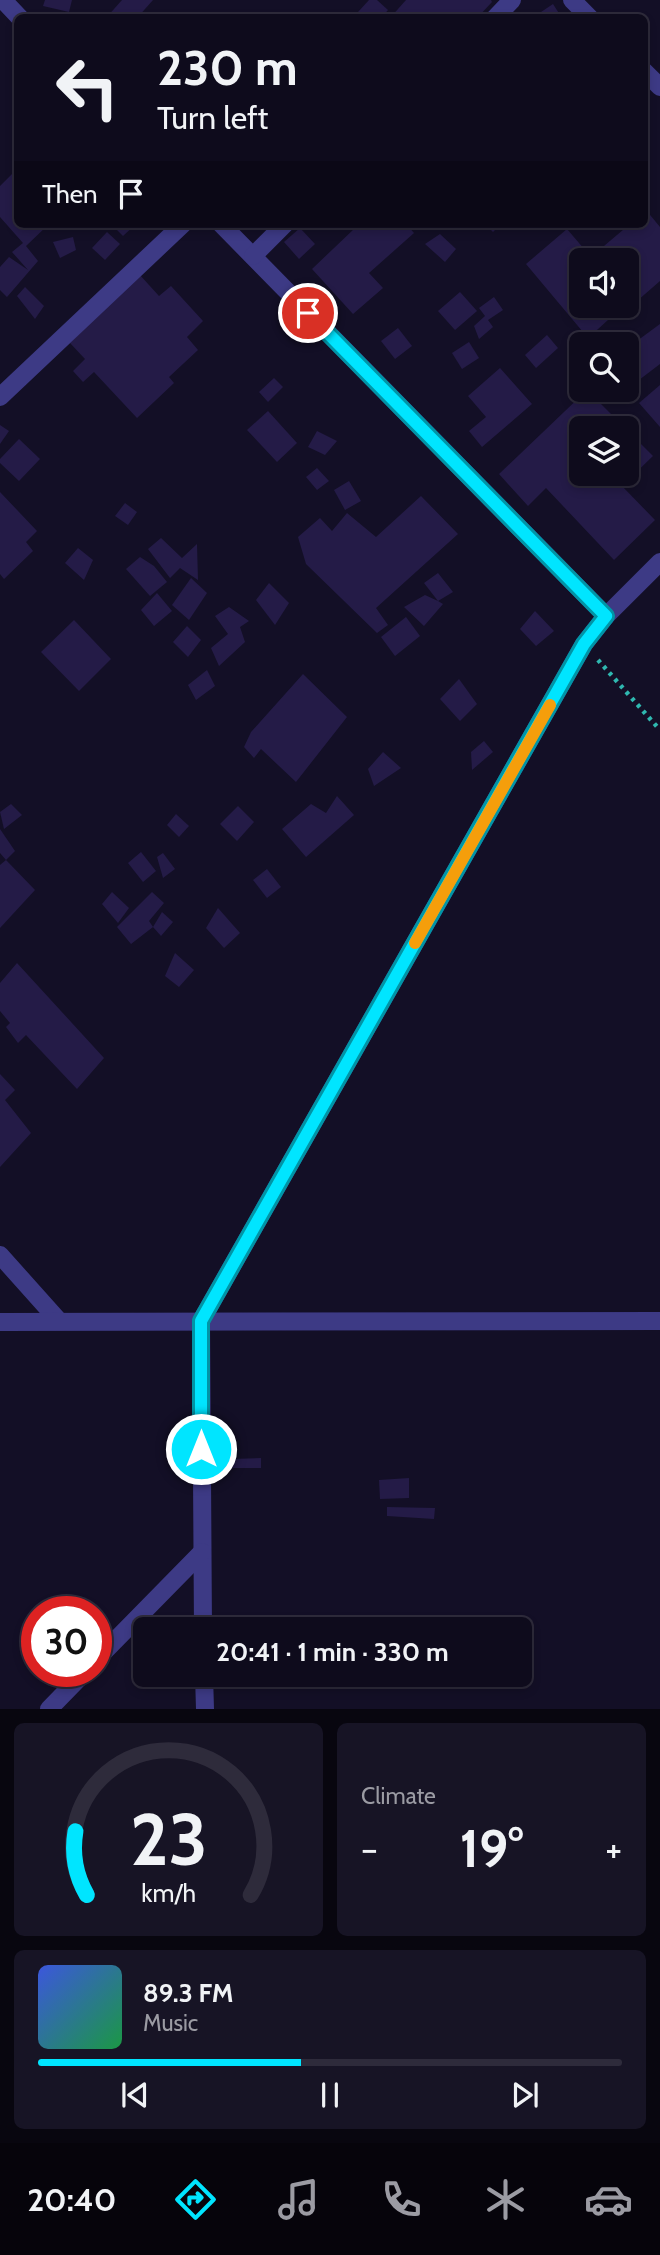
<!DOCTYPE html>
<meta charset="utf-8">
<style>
:root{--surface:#0e0b1c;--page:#171425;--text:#f1f3f6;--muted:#9b9ba3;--line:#2e2b3b;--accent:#00e5ff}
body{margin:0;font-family:Cabin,sans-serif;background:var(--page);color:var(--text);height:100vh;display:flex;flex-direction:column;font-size:26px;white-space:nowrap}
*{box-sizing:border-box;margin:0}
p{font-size:23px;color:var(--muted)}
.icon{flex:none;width:38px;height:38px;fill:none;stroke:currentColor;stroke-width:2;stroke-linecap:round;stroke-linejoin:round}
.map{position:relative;height:1709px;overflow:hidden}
.details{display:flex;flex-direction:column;gap:14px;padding:14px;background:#08060f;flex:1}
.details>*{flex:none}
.hud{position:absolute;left:14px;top:14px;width:634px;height:214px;border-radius:10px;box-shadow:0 4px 10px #0003,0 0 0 2px var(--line);background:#0e0b1c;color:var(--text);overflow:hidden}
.controls{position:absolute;left:569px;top:248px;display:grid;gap:14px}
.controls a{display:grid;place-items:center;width:70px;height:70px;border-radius:10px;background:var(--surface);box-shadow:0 4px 10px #0003,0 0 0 2px var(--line);font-size:35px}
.speed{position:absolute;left:21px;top:1596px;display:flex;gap:14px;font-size:35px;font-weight:700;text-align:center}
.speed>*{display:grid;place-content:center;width:91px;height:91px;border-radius:50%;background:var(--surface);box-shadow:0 4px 10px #0003,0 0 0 2px var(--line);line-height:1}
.speed .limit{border:10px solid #d22;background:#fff;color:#111}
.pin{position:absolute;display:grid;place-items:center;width:60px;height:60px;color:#fff;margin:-30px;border:4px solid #fff;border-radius:50%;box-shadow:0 2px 7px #0007}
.me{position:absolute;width:77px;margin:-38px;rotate:0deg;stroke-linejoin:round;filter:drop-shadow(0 0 5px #0008)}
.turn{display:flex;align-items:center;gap:24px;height:147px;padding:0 28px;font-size:32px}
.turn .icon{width:91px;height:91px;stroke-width:2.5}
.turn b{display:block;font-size:49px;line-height:60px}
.then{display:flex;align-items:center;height:66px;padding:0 28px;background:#0003;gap:14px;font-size:26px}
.big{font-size:52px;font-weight:700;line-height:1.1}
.details .widget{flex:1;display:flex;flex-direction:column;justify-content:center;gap:10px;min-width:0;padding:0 24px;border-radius:10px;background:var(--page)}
.details .dial{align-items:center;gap:0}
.dial svg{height:182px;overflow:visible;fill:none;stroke:var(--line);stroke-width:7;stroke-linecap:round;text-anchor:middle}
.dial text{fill:var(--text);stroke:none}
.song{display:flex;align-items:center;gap:21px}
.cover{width:84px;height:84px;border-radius:10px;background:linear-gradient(135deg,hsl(230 70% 55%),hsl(140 70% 35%))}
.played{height:7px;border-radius:4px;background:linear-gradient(90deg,var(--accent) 45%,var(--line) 45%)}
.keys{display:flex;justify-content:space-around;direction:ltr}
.heat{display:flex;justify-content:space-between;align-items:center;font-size:38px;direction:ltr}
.details .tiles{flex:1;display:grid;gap:14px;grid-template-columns:1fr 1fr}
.widget:last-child{grid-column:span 2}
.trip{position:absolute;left:133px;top:1617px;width:399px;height:70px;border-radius:10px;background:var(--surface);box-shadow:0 4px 10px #0003,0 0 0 2px var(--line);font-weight:700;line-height:70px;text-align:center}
.dock{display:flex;height:112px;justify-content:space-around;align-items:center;background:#06040b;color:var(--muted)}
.dock .icon{width:49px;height:49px}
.dock .current{color:var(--accent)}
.dock b{font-size:32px;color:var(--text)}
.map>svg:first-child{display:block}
</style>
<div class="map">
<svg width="660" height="1709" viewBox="0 0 660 1709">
<rect width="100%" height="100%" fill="#130f26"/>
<!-- building -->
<g fill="#241b47" fill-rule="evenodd">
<path d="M45,0H72L69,12L43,6Z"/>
<path d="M122,0H153L137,18H106Z"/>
<path d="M369,0H377L388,10L381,18H364L358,12Z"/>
<path d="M406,0H491L492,2L477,18H390Z"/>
<path d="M553,4L562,18H540L538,14Z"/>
<path d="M12,174L18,180V224H49L26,246L38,261L7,297L0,290V267L9,257L28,270L12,252L23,243L0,217V186Z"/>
<path d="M646,210L660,227V281L637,301L626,288V261H581V306H597L608,320L588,338L526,264L567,229L591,257L630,224H644Z"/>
<path d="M118,224H136L123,236L114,227Z"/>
<path d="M349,224H406L414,233L369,273L383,288L353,314L312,269L354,229Z"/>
<path d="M485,224H501L493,232Z"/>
<path d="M300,228L315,244L299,259L284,242Z"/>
<path d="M107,232L120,244L105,260L92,248Z"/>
<path d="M440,234L456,249L445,262L425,244Z"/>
<path d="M73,237L76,250L60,258L53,242Z"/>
<path d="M139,274L159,296L171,286L203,321L187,337L198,350L169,377L174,383L137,418L94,372L83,382L73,371L85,359L70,343Z"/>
<path d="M25,287L44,306L35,319L17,296Z"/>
<path d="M460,292L477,311L455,330L438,311Z"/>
<path d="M494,297L503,310L488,320L493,327L479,339L474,326L485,316L479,308Z"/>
<path d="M660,324V364L639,380L626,363V349Z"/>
<path d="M398,328L412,346L395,359L381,341Z"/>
<path d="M547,335L558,348L536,368L525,355Z"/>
<path d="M469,342L479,358L462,369L452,353Z"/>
<path d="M500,368L532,404L482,447L469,431L486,417L468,396Z"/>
<path d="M274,378L283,387L268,402L259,392Z"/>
<path d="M660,385V427L639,403Z"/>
<path d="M587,390L653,456L622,486L655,520L614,560L546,488L528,506L499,474ZM581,429H626V474H581Z"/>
<path d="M268,411L297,443L277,462L247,430Z"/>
<path d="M0,425L9,431L0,444Z"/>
<path d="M317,431L337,441L325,455L308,447Z"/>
<path d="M19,439L40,459L19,481L0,463V459Z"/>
<path d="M317,468L329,481L317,490L306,477Z"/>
<path d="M349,481L361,501L345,510L334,490Z"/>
<path d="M0,492L37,531L26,542L33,551L4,579L0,574Z"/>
<path d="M421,496L458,534L376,608L388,625L377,633L306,564L298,537L320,518L332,531L347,513L376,537Z"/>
<path d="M125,503L137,512L128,525L115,516Z"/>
<path d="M161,538L182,558L197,544L198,580L180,568L170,578L148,549Z"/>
<path d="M78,548L93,560L84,580L65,563Z"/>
<path d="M140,557L154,566L167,582L150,596L126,569Z"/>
<path d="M438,573L453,592L438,601L443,604L424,626L404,607L425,595L438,601L424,583Z"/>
<path d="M191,578L207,593L189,620L172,605Z"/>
<path d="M269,583L289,603L275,625L256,600Z"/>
<path d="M157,593L172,611L154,626L141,610Z"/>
<path d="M229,607L249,621L240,627L245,642L219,666L211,648L228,634L215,616Z"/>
<path d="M535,611L554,631L536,646L520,629Z"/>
<path d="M406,617L420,636L395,656L381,637Z"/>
<path d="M74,620L111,659L79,691L41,652Z"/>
<path d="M187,626L201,640L188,657L173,642Z"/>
<path d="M207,670L215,686L196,700L188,685Z"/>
<path d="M303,674L347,717L296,782L261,749L254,758L244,747L251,732Z"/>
<path d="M459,679L477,704L460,721L440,699Z"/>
<path d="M484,741L493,752L472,770L471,752Z"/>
<path d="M383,752L401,768L374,786L368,769Z"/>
<path d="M337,796L354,815L306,857L282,829L311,804L326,813Z"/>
<path d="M11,804L22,815L4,829L0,812Z"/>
<path d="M238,806L254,822L237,841L220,824Z"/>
<path d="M176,814L189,826L179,837L167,825Z"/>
<path d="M0,829L15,851L6,860L0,853Z"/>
<path d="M141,852L156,871L143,882L128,863Z"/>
<path d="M163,853L175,869L163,878L157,857Z"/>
<path d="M6,860L35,890L0,928V865Z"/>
<path d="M267,869L281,887L267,898L253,880Z"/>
<path d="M112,892L129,908L118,923L102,904Z"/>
<path d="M152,892L164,903L149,921L153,927L131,944L117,927Z"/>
<path d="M218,908L240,933L224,948L206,928Z"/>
<path d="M162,912L173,922L161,936L153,927Z"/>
<path d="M175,953L194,970L179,987L165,976Z"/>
<path d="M17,963L104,1058L77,1089L26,1035L18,1043L6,1027L10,1023L0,1011V983Z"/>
<path d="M0,1074L15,1090L5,1100L31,1133L0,1167Z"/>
<path d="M261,1458V1468H230L231,1459Z"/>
<path d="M409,1478V1498L380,1499L379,1480Z"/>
<path d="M387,1507L435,1508L434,1519L387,1516Z"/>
</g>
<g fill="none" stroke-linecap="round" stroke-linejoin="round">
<!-- path -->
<path stroke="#2fb8b0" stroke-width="4.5" stroke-dasharray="3.5 5" stroke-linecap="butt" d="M598,660L660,730"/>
<!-- minor -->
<g stroke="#3d3a85" stroke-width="18">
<path d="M3,0L20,18"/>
<path d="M572,0L590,18"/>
<path d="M495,18L512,0"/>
<path d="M644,71L660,87"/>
<path d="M221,224L606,616"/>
<path d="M253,256L285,224"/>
<path d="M0,397L183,224"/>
<path d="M0,1255L59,1321"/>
<path d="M203,1629L201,1321L584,644L606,616L660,562"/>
<path d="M96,1660L202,1552"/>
<path d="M204,1675L205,1709"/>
<path d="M49,1709L86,1671"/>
</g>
<!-- tertiary -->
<path stroke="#3d3a85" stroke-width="18" d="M0,1322L660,1321"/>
</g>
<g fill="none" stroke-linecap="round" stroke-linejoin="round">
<!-- route casing -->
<g stroke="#0095a6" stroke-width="18">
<path id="route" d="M201,1449V1321L584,644L606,616L308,313"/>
</g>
<!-- route -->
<use href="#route" stroke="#00e5ff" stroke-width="12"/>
<!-- slow -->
<path stroke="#f59e0b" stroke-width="12" d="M415,943L550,705"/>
</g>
</svg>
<div class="controls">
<a><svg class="icon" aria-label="sound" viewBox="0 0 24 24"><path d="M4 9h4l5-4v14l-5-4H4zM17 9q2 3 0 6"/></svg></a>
<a><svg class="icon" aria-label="search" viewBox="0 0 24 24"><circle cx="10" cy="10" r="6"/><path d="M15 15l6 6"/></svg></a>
<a><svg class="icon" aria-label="layers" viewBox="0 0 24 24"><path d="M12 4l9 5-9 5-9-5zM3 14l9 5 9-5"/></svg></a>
</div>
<div class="speed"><div class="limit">30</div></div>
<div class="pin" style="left:308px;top:313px;background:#d93025"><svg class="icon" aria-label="arrive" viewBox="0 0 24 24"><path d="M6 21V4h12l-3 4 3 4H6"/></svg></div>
<svg class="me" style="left:201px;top:1449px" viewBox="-20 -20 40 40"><circle r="17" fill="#00e5ff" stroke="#fff" stroke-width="3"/><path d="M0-11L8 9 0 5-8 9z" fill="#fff"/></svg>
<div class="trip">20:41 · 1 min · 330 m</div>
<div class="hud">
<div class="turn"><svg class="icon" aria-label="left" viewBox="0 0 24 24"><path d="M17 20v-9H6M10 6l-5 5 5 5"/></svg><div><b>230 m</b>Turn left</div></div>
<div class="then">Then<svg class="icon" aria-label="arrive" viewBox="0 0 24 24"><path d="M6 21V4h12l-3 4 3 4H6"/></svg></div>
</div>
</div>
<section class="details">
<div class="tiles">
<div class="widget dial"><svg viewBox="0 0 100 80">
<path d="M14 69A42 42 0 1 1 86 69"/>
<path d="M14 69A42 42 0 0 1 9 41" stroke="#00e5ff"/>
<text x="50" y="56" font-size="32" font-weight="700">23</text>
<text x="50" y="72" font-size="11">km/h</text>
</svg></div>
<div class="widget"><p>Climate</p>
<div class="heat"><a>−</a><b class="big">19°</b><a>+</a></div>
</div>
<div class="widget">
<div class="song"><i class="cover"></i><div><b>89.3 FM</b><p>Music</p></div></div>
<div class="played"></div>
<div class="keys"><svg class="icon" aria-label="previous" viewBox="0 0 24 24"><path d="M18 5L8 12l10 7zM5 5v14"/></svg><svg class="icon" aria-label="pause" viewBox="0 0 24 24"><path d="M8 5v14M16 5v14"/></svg><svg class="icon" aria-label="next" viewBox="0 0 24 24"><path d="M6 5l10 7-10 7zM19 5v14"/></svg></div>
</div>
</div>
</section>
<nav class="dock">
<b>20:40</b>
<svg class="icon current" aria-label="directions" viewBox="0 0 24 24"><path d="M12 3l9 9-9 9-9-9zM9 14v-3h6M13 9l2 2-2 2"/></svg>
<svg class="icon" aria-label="music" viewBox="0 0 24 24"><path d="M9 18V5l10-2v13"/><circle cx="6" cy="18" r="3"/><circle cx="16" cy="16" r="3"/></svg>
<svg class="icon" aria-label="phone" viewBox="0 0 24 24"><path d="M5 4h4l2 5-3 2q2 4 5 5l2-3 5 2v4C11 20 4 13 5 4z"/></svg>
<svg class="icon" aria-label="climate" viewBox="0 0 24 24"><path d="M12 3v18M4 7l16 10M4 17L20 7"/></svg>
<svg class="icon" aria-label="car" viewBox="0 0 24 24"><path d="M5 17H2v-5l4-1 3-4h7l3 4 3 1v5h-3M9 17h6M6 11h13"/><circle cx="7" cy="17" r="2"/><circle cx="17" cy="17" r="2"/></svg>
</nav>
